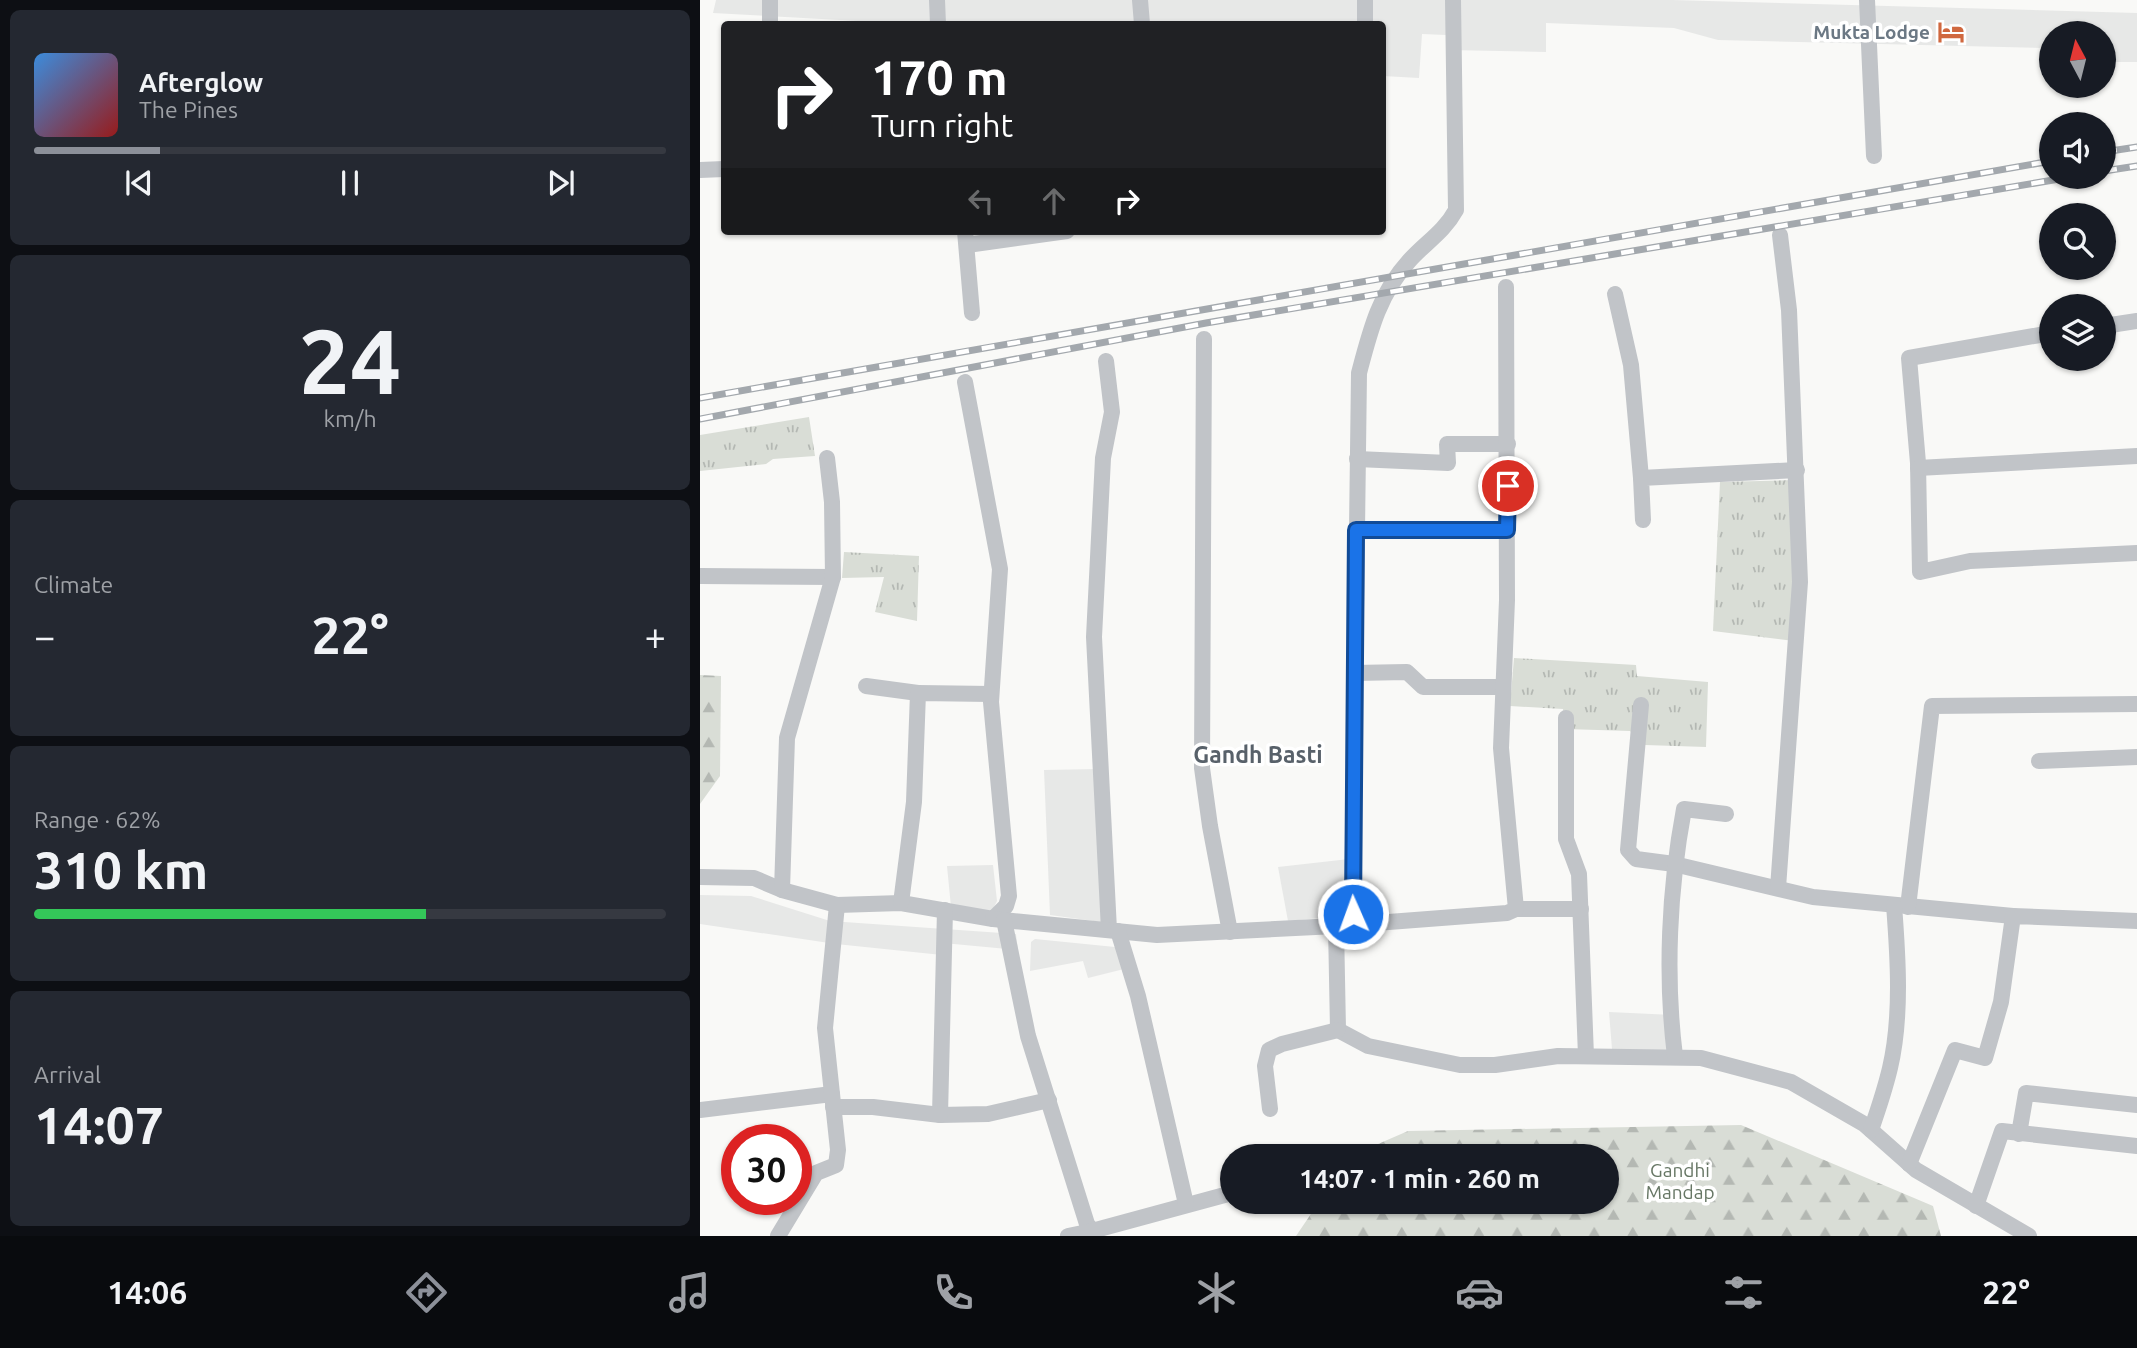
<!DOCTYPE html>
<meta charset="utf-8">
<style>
:root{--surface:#171b24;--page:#242831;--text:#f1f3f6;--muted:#9ea1a6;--line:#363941;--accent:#8c9099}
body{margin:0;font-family:Ubuntu,sans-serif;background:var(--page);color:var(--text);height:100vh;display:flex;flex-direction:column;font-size:26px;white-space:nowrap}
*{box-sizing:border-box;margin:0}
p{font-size:23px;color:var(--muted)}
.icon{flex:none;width:38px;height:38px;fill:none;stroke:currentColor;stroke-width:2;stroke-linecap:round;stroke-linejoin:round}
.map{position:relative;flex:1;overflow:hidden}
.panel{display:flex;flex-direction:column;gap:10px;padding:10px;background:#0d0f14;width:700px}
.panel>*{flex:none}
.top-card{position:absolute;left:21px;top:21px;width:665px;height:214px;border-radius:7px;box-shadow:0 2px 5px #0004;background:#202124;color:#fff;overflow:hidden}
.needle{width:46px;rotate:353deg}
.fabs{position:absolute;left:1339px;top:21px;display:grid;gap:14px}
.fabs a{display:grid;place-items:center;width:77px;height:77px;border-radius:50%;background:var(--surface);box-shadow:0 2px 5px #0004;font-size:35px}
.speed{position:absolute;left:21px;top:1124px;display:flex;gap:14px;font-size:35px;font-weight:700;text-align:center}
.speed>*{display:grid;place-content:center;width:91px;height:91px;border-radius:50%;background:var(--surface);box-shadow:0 2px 5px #0004;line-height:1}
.speed .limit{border:10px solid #d22;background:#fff;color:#111}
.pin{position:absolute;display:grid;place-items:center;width:60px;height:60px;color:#fff;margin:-30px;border:4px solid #fff;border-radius:50%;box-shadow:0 2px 7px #0007}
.me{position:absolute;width:77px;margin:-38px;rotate:358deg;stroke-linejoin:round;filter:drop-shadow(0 0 5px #0008)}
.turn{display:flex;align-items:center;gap:24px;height:147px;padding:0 35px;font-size:32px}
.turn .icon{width:91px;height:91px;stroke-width:2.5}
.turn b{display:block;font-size:49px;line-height:60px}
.lanes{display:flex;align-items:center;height:66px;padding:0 35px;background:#0003;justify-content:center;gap:35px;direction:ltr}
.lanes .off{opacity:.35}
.big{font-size:52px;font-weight:700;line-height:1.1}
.panel .widget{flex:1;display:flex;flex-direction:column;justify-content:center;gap:10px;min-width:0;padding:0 24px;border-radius:10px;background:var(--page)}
.panel .dial{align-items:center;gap:0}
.dial b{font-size:91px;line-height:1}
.song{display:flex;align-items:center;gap:21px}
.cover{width:84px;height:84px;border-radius:10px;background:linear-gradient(135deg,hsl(210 70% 55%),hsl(0 70% 35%))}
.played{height:7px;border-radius:4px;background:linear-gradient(90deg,var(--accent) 20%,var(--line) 20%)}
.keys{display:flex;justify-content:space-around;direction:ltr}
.heat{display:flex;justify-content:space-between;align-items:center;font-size:38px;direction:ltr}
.charge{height:10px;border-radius:5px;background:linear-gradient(90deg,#34c759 62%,var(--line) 0)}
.trip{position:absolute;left:520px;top:1144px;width:399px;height:70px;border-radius:35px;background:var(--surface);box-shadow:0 2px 5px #0004;font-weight:700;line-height:70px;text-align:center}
.tab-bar{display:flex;height:112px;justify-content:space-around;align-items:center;background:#090b0e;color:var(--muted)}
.tab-bar .icon{width:49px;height:49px}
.tab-bar .selected{color:var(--accent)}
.tab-bar b{font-size:32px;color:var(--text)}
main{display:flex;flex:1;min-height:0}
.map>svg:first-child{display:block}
</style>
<main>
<section class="panel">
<div class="widget">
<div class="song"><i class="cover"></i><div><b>Afterglow</b><p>The Pines</p></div></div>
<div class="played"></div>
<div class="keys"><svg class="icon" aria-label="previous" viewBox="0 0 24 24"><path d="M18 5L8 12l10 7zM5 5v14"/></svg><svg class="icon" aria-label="pause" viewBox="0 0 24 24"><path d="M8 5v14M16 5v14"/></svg><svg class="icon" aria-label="next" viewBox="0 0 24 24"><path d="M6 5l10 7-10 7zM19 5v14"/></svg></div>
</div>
<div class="widget dial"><b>24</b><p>km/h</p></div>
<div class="widget"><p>Climate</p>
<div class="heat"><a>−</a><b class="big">22°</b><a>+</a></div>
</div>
<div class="widget"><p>Range · 62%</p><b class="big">310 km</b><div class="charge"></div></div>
<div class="widget"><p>Arrival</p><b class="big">14:07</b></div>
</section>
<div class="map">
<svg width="1437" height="1236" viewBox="0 0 1437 1236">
<defs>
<pattern id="grass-tufts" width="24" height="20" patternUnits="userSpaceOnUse" patternTransform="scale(1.75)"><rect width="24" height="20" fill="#d9ddd6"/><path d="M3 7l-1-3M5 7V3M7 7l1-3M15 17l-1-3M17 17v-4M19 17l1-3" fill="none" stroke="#b4b8b3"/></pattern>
<pattern id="forest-firs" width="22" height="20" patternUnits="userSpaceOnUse" patternTransform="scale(1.75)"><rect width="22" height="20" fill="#d9ddd6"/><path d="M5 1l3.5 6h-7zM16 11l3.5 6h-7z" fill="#b4b8b3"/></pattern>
</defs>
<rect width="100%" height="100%" fill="#f9f9f7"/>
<!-- built -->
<g fill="#e7e8e7">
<path d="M16,0H972L1437,13V62H1404V33H1351L1349,63L1344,48L1018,40L974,28L846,23V52L748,50L746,35L722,34L719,78L683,76L682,24H213L13,13Z"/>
<path d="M398,769L401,922L350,915L344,770Z"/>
<path d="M649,859L648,910L641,916L588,921L578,867Z"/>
<path d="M293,865L297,901L293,909L287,912L251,907L247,866Z"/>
<path d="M0,895L51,896L130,921L316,934L318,950L243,943L242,955L136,944L0,924Z"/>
<path d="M335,939L415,947L424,969L388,978L383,961L330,971L331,942Z"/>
<path d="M909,1012L973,1015L972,1051L912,1049Z"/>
</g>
<!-- grass -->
<g fill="url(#grass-tufts)">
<path d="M109,417L115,456L73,459L66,464L0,471V435Z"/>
<path d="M1094,480V641L1013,631L1020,482Z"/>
<path d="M144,552L219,556L217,621L175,612L184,577L142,578Z"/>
<path d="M814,658L936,665L937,676L1008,682L1006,747L945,745L930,731L865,729L863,709L810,706Z"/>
</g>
<!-- forest -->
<g fill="url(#forest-firs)">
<path d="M0,675L21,676L20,776L0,804Z"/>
<path d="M1041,1125L1233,1206L1241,1236H596L619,1202H906V1157H648L708,1131Z"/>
</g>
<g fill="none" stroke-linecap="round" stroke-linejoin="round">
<!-- minor -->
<g stroke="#c1c4c8" stroke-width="16">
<path d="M237,0L238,24"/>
<path d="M440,0L442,24"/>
<path d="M1167,0L1174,156"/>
<path d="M70,24V0"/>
<path d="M665,24V0"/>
<path d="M0,170L24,169"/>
<path d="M265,231L272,313"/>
<path d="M267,245L367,231"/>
<path d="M915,294L931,365L941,478"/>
<path d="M1404,326L1437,321"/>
<path d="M1351,333L1209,358L1218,463L1220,572L1270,561L1437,553"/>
<path d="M504,339L502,768L510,826L530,932"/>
<path d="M406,361L412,412L403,458L394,637L409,930"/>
<path d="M657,459L748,463L747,444H808"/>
<path d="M1218,468L1437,456"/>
<path d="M943,520L941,478L1097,470"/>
<path d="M656,530H807"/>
<path d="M0,576L133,577"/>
<path d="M654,673L707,672L723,687H803"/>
<path d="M166,686L218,693"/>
<path d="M941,705L928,850L936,859L974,864L1113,897L1313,916"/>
<path d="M866,718V839L879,874L886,1056"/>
<path d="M1339,761L1437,757"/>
<path d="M0,877L54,878L82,890L137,905L201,903L293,919L306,906L309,896L291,702L300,569L265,382"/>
<path d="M1078,888L1100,582L1089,310L1080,235"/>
<path d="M82,890L87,738L133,577L132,502L127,458"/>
<path d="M201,903L214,802L218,693L291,694"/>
<path d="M1208,907L1232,706L1437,704"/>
<path d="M816,909H881"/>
<path d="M245,910L240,1115L288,1114L349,1100"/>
<path d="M293,919L457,935L636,926L807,913L816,909L801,748L807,600L806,287"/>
<path d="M304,920L328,1036L387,1224L392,1231L532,1193"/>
<path d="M652,924L659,373C670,331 679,294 709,261C725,243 744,232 756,210L753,0"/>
<path d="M636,926L638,1030L668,1046L760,1065H795L858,1056L1001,1058L1091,1082L1164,1124L1216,1170L1329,1236"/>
<path d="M418,931L438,996L486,1204"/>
<path d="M975,1056C965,976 969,889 984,809L1026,814"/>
<path d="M133,1107H173L240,1115"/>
<path d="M570,1109L565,1066L569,1050L582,1044L638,1030"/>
<path d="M0,1110L132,1094"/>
<path d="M1171,1130C1178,1110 1185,1089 1190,1068C1202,1017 1198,957 1194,905"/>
<path d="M1319,1134L1326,1093L1437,1105"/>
<path d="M647,1157L649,1156"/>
<path d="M1209,1164L1255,1050L1285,1058L1301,1002L1313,916L1437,921"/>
<path d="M1276,1206L1302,1131L1437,1146"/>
<path d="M78,1236L116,1173L136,1165L138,1150L125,1028L137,905"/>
<path d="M368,1236L392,1231"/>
</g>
<!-- rail casing -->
<g stroke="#a3a8ad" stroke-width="7">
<g id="rail">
<path d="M1404,152L1437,147"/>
<path d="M1404,171L1437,166"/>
<path d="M0,398L1351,161"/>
<path d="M0,419L506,323L1371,177"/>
</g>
</g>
<!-- rail -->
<use href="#rail" stroke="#fff" stroke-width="4.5" stroke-dasharray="13" stroke-linecap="butt"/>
</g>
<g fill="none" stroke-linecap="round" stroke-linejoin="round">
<!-- route casing -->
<g stroke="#114b97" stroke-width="18">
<path id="route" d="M653,914L656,530H807L808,486"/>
</g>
<!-- route -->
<use href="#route" stroke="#1a73e8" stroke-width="12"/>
</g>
<!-- icons -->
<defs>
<g id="hotel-bare" transform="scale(2.1)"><path d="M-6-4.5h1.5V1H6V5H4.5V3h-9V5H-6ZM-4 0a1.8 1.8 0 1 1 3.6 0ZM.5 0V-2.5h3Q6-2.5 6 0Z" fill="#d0683f" stroke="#fff" stroke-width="2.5" paint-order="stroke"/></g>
</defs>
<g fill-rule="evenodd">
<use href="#hotel-bare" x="1251" y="32"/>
</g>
<g text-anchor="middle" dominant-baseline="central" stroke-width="7" stroke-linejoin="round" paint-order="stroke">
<!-- poi labels -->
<g font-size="19" font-weight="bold" fill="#6b7884" stroke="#fff" text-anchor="end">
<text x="1230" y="32">Mukta Lodge</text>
</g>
<!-- park labels -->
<g font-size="19" fill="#677765" stroke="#fff">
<text x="980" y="1170">Gandhi<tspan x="980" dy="22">Mandap</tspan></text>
</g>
<!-- quarter labels -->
<g font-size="23" font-weight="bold" fill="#58616a" stroke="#fff">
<text x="558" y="754">Gandh Basti</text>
</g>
</g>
</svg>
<div class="fabs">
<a><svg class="needle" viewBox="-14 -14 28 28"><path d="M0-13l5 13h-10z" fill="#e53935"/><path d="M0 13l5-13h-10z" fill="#9ea1a6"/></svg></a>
<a><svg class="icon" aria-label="sound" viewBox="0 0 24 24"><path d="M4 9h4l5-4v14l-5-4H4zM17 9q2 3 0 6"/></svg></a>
<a><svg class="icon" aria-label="search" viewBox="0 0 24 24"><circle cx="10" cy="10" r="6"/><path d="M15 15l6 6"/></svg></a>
<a><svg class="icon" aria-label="layers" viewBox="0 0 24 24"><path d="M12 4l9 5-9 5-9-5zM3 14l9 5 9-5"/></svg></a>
</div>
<div class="speed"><div class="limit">30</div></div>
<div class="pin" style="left:808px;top:486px;background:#d93025"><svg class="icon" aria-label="arrive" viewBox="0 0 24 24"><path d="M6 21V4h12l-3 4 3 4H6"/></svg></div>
<svg class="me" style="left:653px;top:914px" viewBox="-20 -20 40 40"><circle r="17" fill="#1a73e8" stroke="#fff" stroke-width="3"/><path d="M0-11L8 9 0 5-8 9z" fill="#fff"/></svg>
<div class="trip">14:07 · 1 min · 260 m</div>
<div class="top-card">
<div class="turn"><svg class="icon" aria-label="right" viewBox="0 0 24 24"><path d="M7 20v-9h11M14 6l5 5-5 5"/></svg><div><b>170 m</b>Turn right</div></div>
<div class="lanes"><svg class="icon off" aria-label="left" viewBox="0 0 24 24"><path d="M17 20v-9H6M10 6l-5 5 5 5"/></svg><svg class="icon off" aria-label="ahead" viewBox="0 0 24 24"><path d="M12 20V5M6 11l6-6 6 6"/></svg><svg class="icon" aria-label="right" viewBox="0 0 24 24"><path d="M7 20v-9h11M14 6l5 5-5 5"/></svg></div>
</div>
</div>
</main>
<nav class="tab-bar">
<b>14:06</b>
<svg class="icon selected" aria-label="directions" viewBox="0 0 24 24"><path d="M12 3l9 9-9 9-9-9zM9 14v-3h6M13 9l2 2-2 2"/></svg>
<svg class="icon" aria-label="music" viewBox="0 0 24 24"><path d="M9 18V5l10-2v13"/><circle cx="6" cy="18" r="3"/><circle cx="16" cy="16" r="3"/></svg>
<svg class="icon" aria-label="phone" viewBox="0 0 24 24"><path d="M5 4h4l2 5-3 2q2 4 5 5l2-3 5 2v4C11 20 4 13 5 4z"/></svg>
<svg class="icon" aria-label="climate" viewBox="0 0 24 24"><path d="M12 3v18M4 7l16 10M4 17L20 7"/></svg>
<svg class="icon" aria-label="car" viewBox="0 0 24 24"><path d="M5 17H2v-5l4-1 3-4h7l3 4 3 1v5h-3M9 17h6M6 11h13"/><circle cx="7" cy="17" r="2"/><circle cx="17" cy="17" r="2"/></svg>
<svg class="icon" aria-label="filters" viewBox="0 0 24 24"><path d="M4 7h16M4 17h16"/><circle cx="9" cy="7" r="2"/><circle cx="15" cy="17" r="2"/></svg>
<b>22°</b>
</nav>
